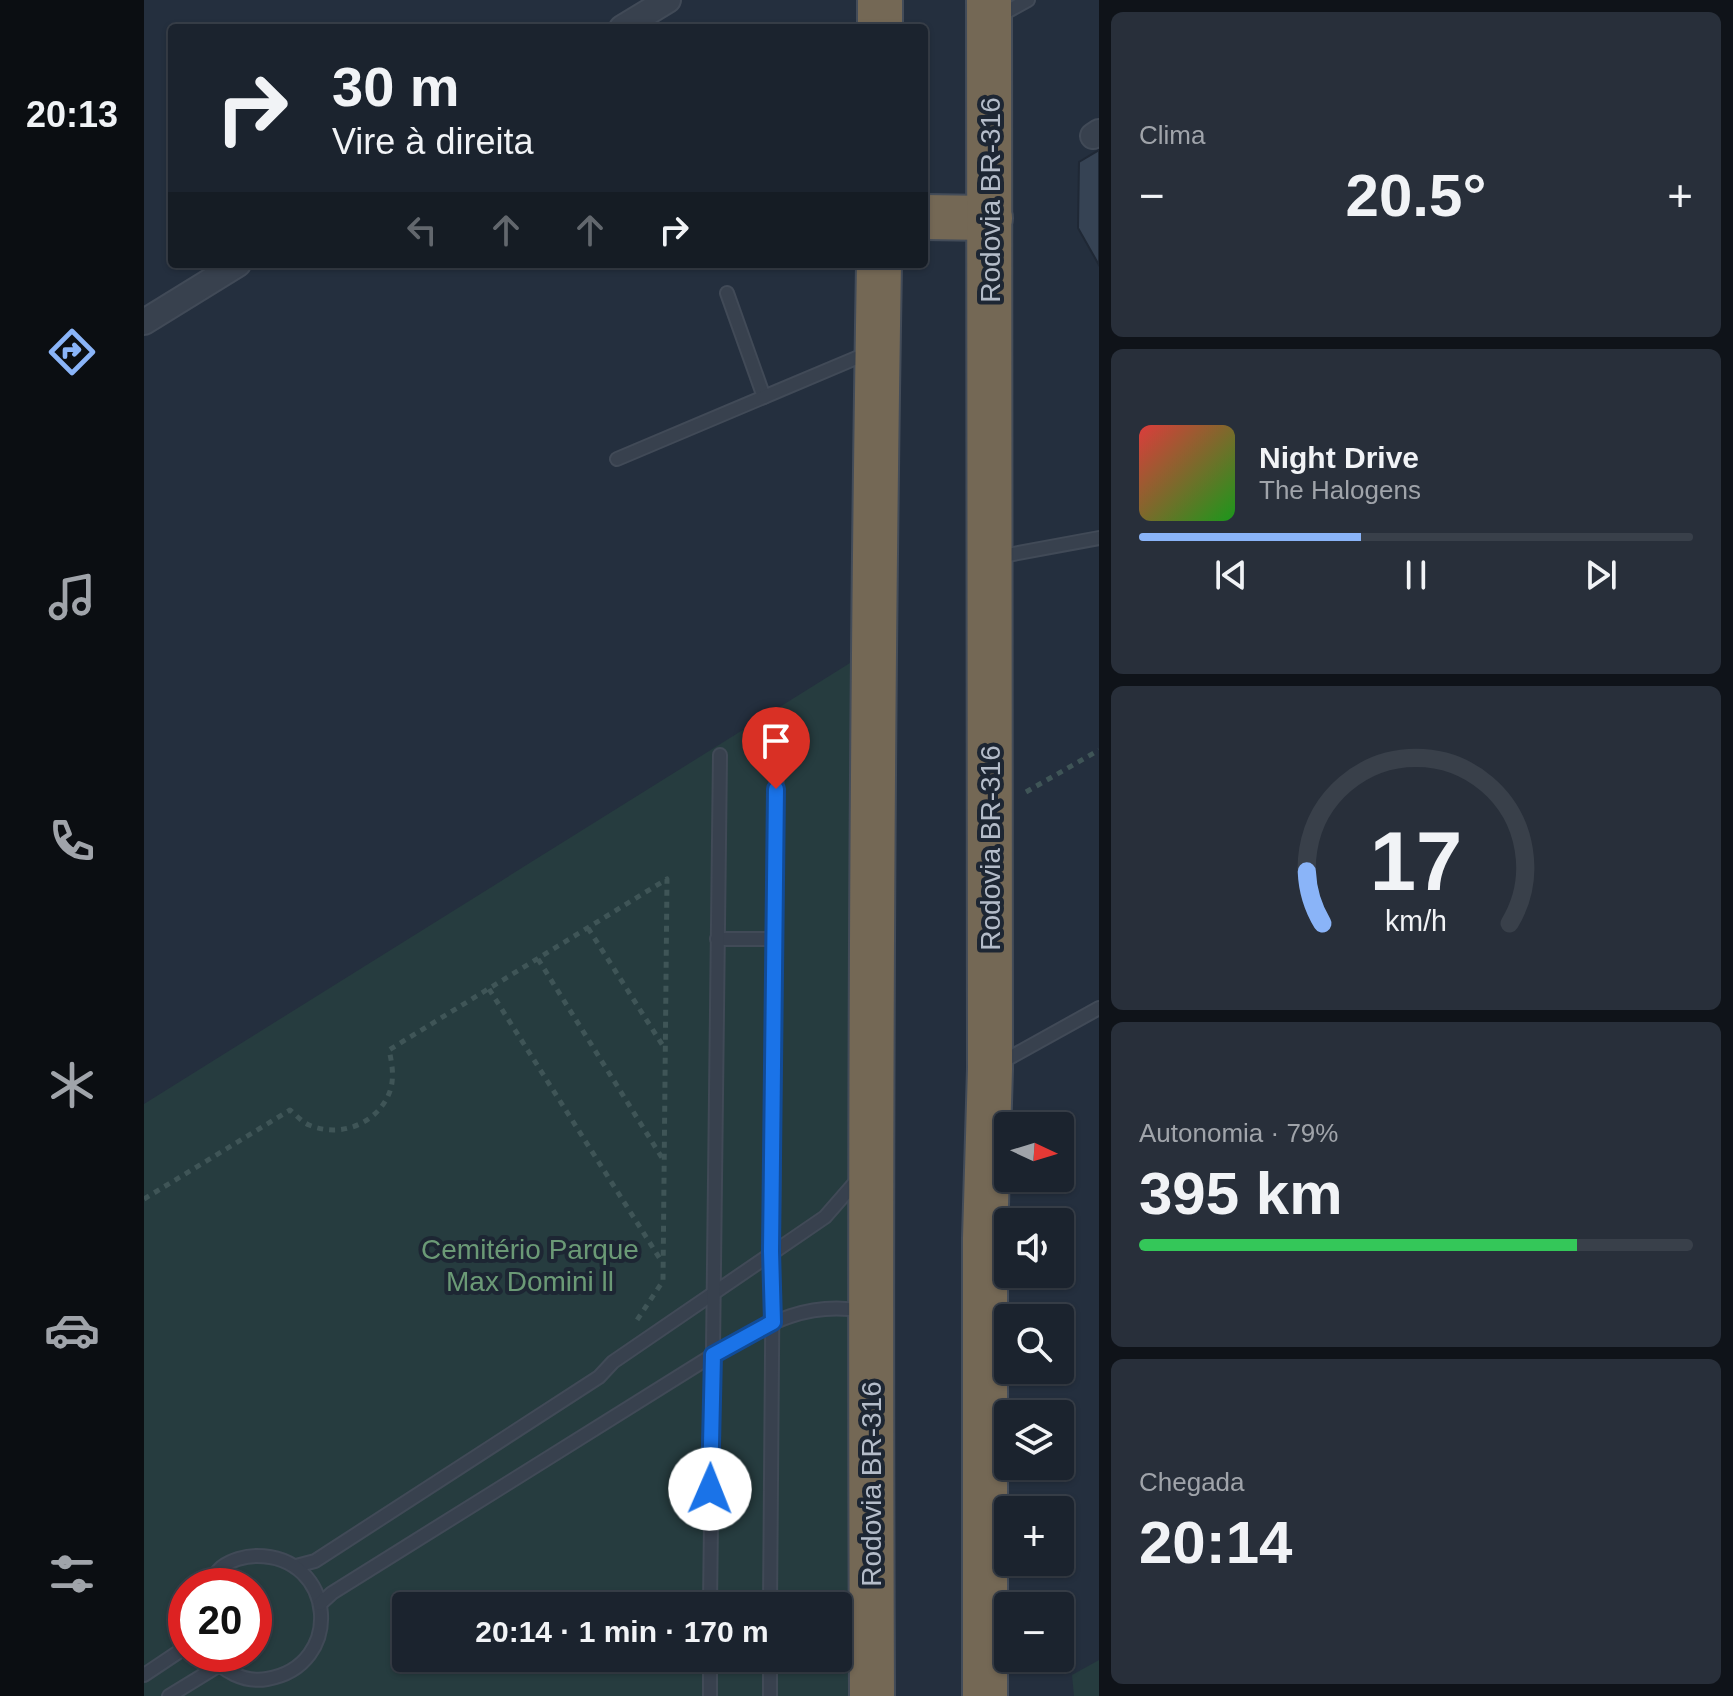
<!DOCTYPE html>
<html lang="pt">
<meta charset="utf-8">
<style>
:root{--surface:#1b232e;--page:#282f3a;--text:#f1f3f6;--muted:#a0a4aa;--line:#39404a;--accent:#8ab4f8}
body{margin:0;font-family:Helvetica,sans-serif;background:var(--page);color:var(--text);height:100vh;display:flex;flex-direction:column;font-size:30px;white-space:nowrap}
*{box-sizing:border-box;margin:0}
p{font-size:26px;color:var(--muted)}
.icon{flex:none;width:44px;height:44px;fill:none;stroke:currentColor;stroke-width:2;stroke-linecap:round;stroke-linejoin:round}
.map{position:relative;flex:1;overflow:hidden}
.side{display:flex;flex-direction:column;gap:12px;padding:12px;background:#0f1319;width:634px}
.side>*{flex:none}
.guide{position:absolute;left:24px;top:24px;width:760px;height:244px;border-radius:8px;box-shadow:0 2px 6px #0004,0 0 0 2px var(--line);background:#1b232e;color:var(--text);overflow:hidden}
.needle{width:52px;rotate:94deg}
.fabs{position:absolute;left:850px;top:1112px;display:grid;gap:16px}
.fabs a{display:grid;place-items:center;width:80px;height:80px;border-radius:8px;background:var(--surface);box-shadow:0 2px 6px #0004,0 0 0 2px var(--line);font-size:40px}
.speed{position:absolute;left:24px;top:1568px;display:flex;gap:16px;font-size:40px;font-weight:700;text-align:center}
.speed>*{display:grid;place-content:center;width:104px;height:104px;border-radius:50%;background:var(--surface);box-shadow:0 2px 6px #0004,0 0 0 2px var(--line);line-height:1}
.speed .limit{border:12px solid #d22;background:#fff;color:#111}
.pin{position:absolute;display:grid;place-items:center;width:68px;height:68px;color:#fff;margin:-82px -34px;border-radius:50% 50% 50% 0;rotate:-45deg;box-shadow:0 0 8px #0007}
.pin .icon{rotate:45deg}
.me{position:absolute;width:88px;margin:-44px;rotate:1deg;stroke-linejoin:round;filter:drop-shadow(0 0 6px #0008)}
.turn{display:flex;align-items:center;gap:28px;height:168px;padding:0 32px;font-size:36px}
.turn .icon{width:104px;height:104px;stroke-width:2.5}
.turn b{display:block;font-size:56px;line-height:68px}
.lanes{display:flex;align-items:center;height:76px;padding:0 32px;background:#0003;justify-content:center;gap:40px;direction:ltr}
.lanes .off{opacity:.35}
.big{font-size:60px;font-weight:700;line-height:1.1}
.side .card{flex:1;display:flex;flex-direction:column;justify-content:center;gap:12px;min-width:0;padding:0 28px;border-radius:12px;background:var(--page)}
.side .dial{align-items:center;gap:0}
.dial svg{height:208px;overflow:visible;fill:none;stroke:var(--line);stroke-width:7;stroke-linecap:round;text-anchor:middle}
.dial text{fill:var(--text);stroke:none}
.song{display:flex;align-items:center;gap:24px}
.cover{width:96px;height:96px;border-radius:12px;background:linear-gradient(135deg,hsl(0 70% 55%),hsl(120 70% 35%))}
.played{height:8px;border-radius:4px;background:linear-gradient(90deg,var(--accent) 40%,var(--line) 40%)}
.keys{display:flex;justify-content:space-around;direction:ltr}
.heat{display:flex;justify-content:space-between;align-items:center;font-size:44px;direction:ltr}
.charge{height:12px;border-radius:6px;background:linear-gradient(90deg,#34c759 79%,var(--line) 0)}
.trip{position:absolute;left:248px;top:1592px;width:460px;height:80px;border-radius:8px;background:var(--surface);box-shadow:0 2px 6px #0004,0 0 0 2px var(--line);font-weight:700;line-height:80px;text-align:center}
main{display:flex;flex:1;min-height:0}
.tab-bar{display:flex;flex-direction:column;width:144px;justify-content:space-around;align-items:center;background:#0b0e12;color:var(--muted)}
.tab-bar .icon{width:56px;height:56px}
.tab-bar .current{color:var(--accent)}
.tab-bar b{font-size:36px;color:var(--text)}
.map>svg:first-child{display:block}
</style>
<main>
<nav class="tab-bar">
<b>20:13</b>
<svg class="icon current" aria-label="directions" viewBox="0 0 24 24"><path d="M12 3l9 9-9 9-9-9zM9 14v-3h6M13 9l2 2-2 2"/></svg>
<svg class="icon" aria-label="music" viewBox="0 0 24 24"><path d="M9 18V5l10-2v13"/><circle cx="6" cy="18" r="3"/><circle cx="16" cy="16" r="3"/></svg>
<svg class="icon" aria-label="phone" viewBox="0 0 24 24"><path d="M5 4h4l2 5-3 2q2 4 5 5l2-3 5 2v4C11 20 4 13 5 4z"/></svg>
<svg class="icon" aria-label="climate" viewBox="0 0 24 24"><path d="M12 3v18M4 7l16 10M4 17L20 7"/></svg>
<svg class="icon" aria-label="car" viewBox="0 0 24 24"><path d="M5 17H2v-5l4-1 3-4h7l3 4 3 1v5h-3M9 17h6M6 11h13"/><circle cx="7" cy="17" r="2"/><circle cx="17" cy="17" r="2"/></svg>
<svg class="icon" aria-label="filters" viewBox="0 0 24 24"><path d="M4 7h16M4 17h16"/><circle cx="9" cy="7" r="2"/><circle cx="15" cy="17" r="2"/></svg>
</nav>
<div class="map">
<svg width="955" height="1696" viewBox="0 0 955 1696">
<rect width="100%" height="100%" fill="#242f3e"/>
<!-- green -->
<g fill="#263c3f" fill-rule="evenodd">
<path d="M730,648L728,1696H0V1104ZM42,1586H110V1654H42ZM262,1606H694V1658H262Z"/>
<path d="M955,1660V1696H930L928,1675Z"/>
</g>
<!-- building -->
<path fill="#364354" stroke="#1f2835" stroke-width="2" d="M955,150V265L934,228L935,162Z"/>
<g fill="none" stroke-linecap="round" stroke-linejoin="round">
<!-- lane casing -->
<g stroke="#414a57" stroke-width="16">
<g id="lane">
<path d="M855,16L884,0"/>
<path d="M583,293L620,397"/>
<path d="M473,459L724,353"/>
<path d="M853,557L955,538"/>
<path d="M573,939H631"/>
<path d="M856,1063L955,1008"/>
<path d="M152,1566L171,1561L455,1377L469,1362L681,1217L715,1178"/>
<path d="M62,1586C67,1580 72,1572 78,1567C87,1560 101,1556 113,1556C192,1556 201,1666 123,1679C100,1683 79,1671 64,1654"/>
<path d="M176,1604L188,1593L569,1355C619,1327 659,1300 719,1311"/>
<path d="M566,1606L576,755"/>
<path d="M626,1606L633,729"/>
<path d="M0,1675L42,1647"/>
<path d="M25,1696L74,1666"/>
<path d="M566,1696V1658"/>
<path d="M626,1696V1658"/>
</g>
</g>
<!-- street casing -->
<g stroke="#414a57" stroke-width="28">
<g id="street">
<path d="M478,28L524,0"/>
<path d="M949,136L955,132"/>
<path d="M0,322L94,264"/>
</g>
</g>
<!-- highway casing -->
<g stroke="#434c59" stroke-width="48">
<g id="highway">
<path d="M736,28V0"/>
<path d="M780,217L846,218"/>
<path d="M728,1696C726,1219 727,741 735,264"/>
<path d="M841,1696V1238L846,1069L845,0"/>
</g>
</g>
<!-- path -->
<g stroke="#3f5557" stroke-width="5" stroke-dasharray="6 6" stroke-linecap="butt">
<path d="M882,792L955,750"/>
<path d="M444,928L521,1049"/>
<path d="M394,959L520,1161"/>
<path d="M345,989L518,1262"/>
<path d="M0,1199L146,1110C152,1115 158,1122 165,1125C198,1139 237,1122 247,1088C250,1075 248,1063 245,1050L523,879L519,1281L493,1320"/>
</g>
<!-- lane -->
<use href="#lane" stroke="#38414e" stroke-width="12"/>
<!-- street -->
<use href="#street" stroke="#38414e" stroke-width="24"/>
<!-- highway -->
<use href="#highway" stroke="#746855" stroke-width="44"/>
</g>
<g fill="none" stroke-linecap="round" stroke-linejoin="round">
<!-- route casing -->
<g stroke="#114b97" stroke-width="20">
<path id="route" d="M566,1489L569,1355L629,1322L627,1251L632,789"/>
</g>
<!-- route -->
<use href="#route" stroke="#1a73e8" stroke-width="14"/>
</g>
<g text-anchor="middle" dominant-baseline="central" stroke-width="8" stroke-linejoin="round" paint-order="stroke">
<!-- street labels -->
<g font-size="28" fill="#b4bcc9" stroke="#1d2633">
<text transform="translate(846 200) rotate(-90)">Rodovia BR-316</text>
<text transform="translate(846 848) rotate(-90)">Rodovia BR-316</text>
<text transform="translate(727 1484) rotate(-90)">Rodovia BR-316</text>
</g>
<!-- park labels -->
<g font-size="28" fill="#6b9a76" stroke="#1d2633">
<text x="386" y="1249">Cemitério Parque<tspan x="386" dy="32">Max Domini ll</tspan></text>
</g>
</g>
</svg>
<div class="fabs">
<a><svg class="needle" viewBox="-14 -14 28 28"><path d="M0-13l5 13h-10z" fill="#e53935"/><path d="M0 13l5-13h-10z" fill="#a0a4aa"/></svg></a>
<a><svg class="icon" aria-label="sound" viewBox="0 0 24 24"><path d="M4 9h4l5-4v14l-5-4H4zM17 9q2 3 0 6"/></svg></a>
<a><svg class="icon" aria-label="search" viewBox="0 0 24 24"><circle cx="10" cy="10" r="6"/><path d="M15 15l6 6"/></svg></a>
<a><svg class="icon" aria-label="layers" viewBox="0 0 24 24"><path d="M12 4l9 5-9 5-9-5zM3 14l9 5 9-5"/></svg></a>
<a>+</a>
<a>−</a>
</div>
<div class="speed"><div class="limit">20</div></div>
<div class="pin" style="left:632px;top:789px;background:#d93025"><svg class="icon" aria-label="arrive" viewBox="0 0 24 24"><path d="M6 21V4h12l-3 4 3 4H6"/></svg></div>
<svg class="me" style="left:566px;top:1489px" viewBox="-20 -20 40 40"><circle r="19" fill="#fff"/><path d="M0-13L10 11 0 6-10 11z" fill="#1a73e8"/></svg>
<div class="trip">20:14 · 1 min · 170 m</div>
<div class="guide">
<div class="turn"><svg class="icon" aria-label="right" viewBox="0 0 24 24"><path d="M7 20v-9h11M14 6l5 5-5 5"/></svg><div><b>30 m</b>Vire à direita</div></div>
<div class="lanes"><svg class="icon off" aria-label="left" viewBox="0 0 24 24"><path d="M17 20v-9H6M10 6l-5 5 5 5"/></svg><svg class="icon off" aria-label="ahead" viewBox="0 0 24 24"><path d="M12 20V5M6 11l6-6 6 6"/></svg><svg class="icon off" aria-label="ahead" viewBox="0 0 24 24"><path d="M12 20V5M6 11l6-6 6 6"/></svg><svg class="icon" aria-label="right" viewBox="0 0 24 24"><path d="M7 20v-9h11M14 6l5 5-5 5"/></svg></div>
</div>
</div>
<section class="side">
<div class="card"><p>Clima</p>
<div class="heat"><a>−</a><b class="big">20.5°</b><a>+</a></div>
</div>
<div class="card">
<div class="song"><i class="cover"></i><div><b>Night Drive</b><p>The Halogens</p></div></div>
<div class="played"></div>
<div class="keys"><svg class="icon" aria-label="previous" viewBox="0 0 24 24"><path d="M18 5L8 12l10 7zM5 5v14"/></svg><svg class="icon" aria-label="pause" viewBox="0 0 24 24"><path d="M8 5v14M16 5v14"/></svg><svg class="icon" aria-label="next" viewBox="0 0 24 24"><path d="M6 5l10 7-10 7zM19 5v14"/></svg></div>
</div>
<div class="card dial"><svg viewBox="0 0 100 80">
<path d="M14 69A42 42 0 1 1 86 69"/>
<path d="M14 69A42 42 0 0 1 8 49" stroke="#8ab4f8"/>
<text x="50" y="56" font-size="32" font-weight="700">17</text>
<text x="50" y="72" font-size="11">km/h</text>
</svg></div>
<div class="card"><p>Autonomia · 79%</p><b class="big">395 km</b><div class="charge"></div></div>
<div class="card"><p>Chegada</p><b class="big">20:14</b></div>
</section>
</main>
